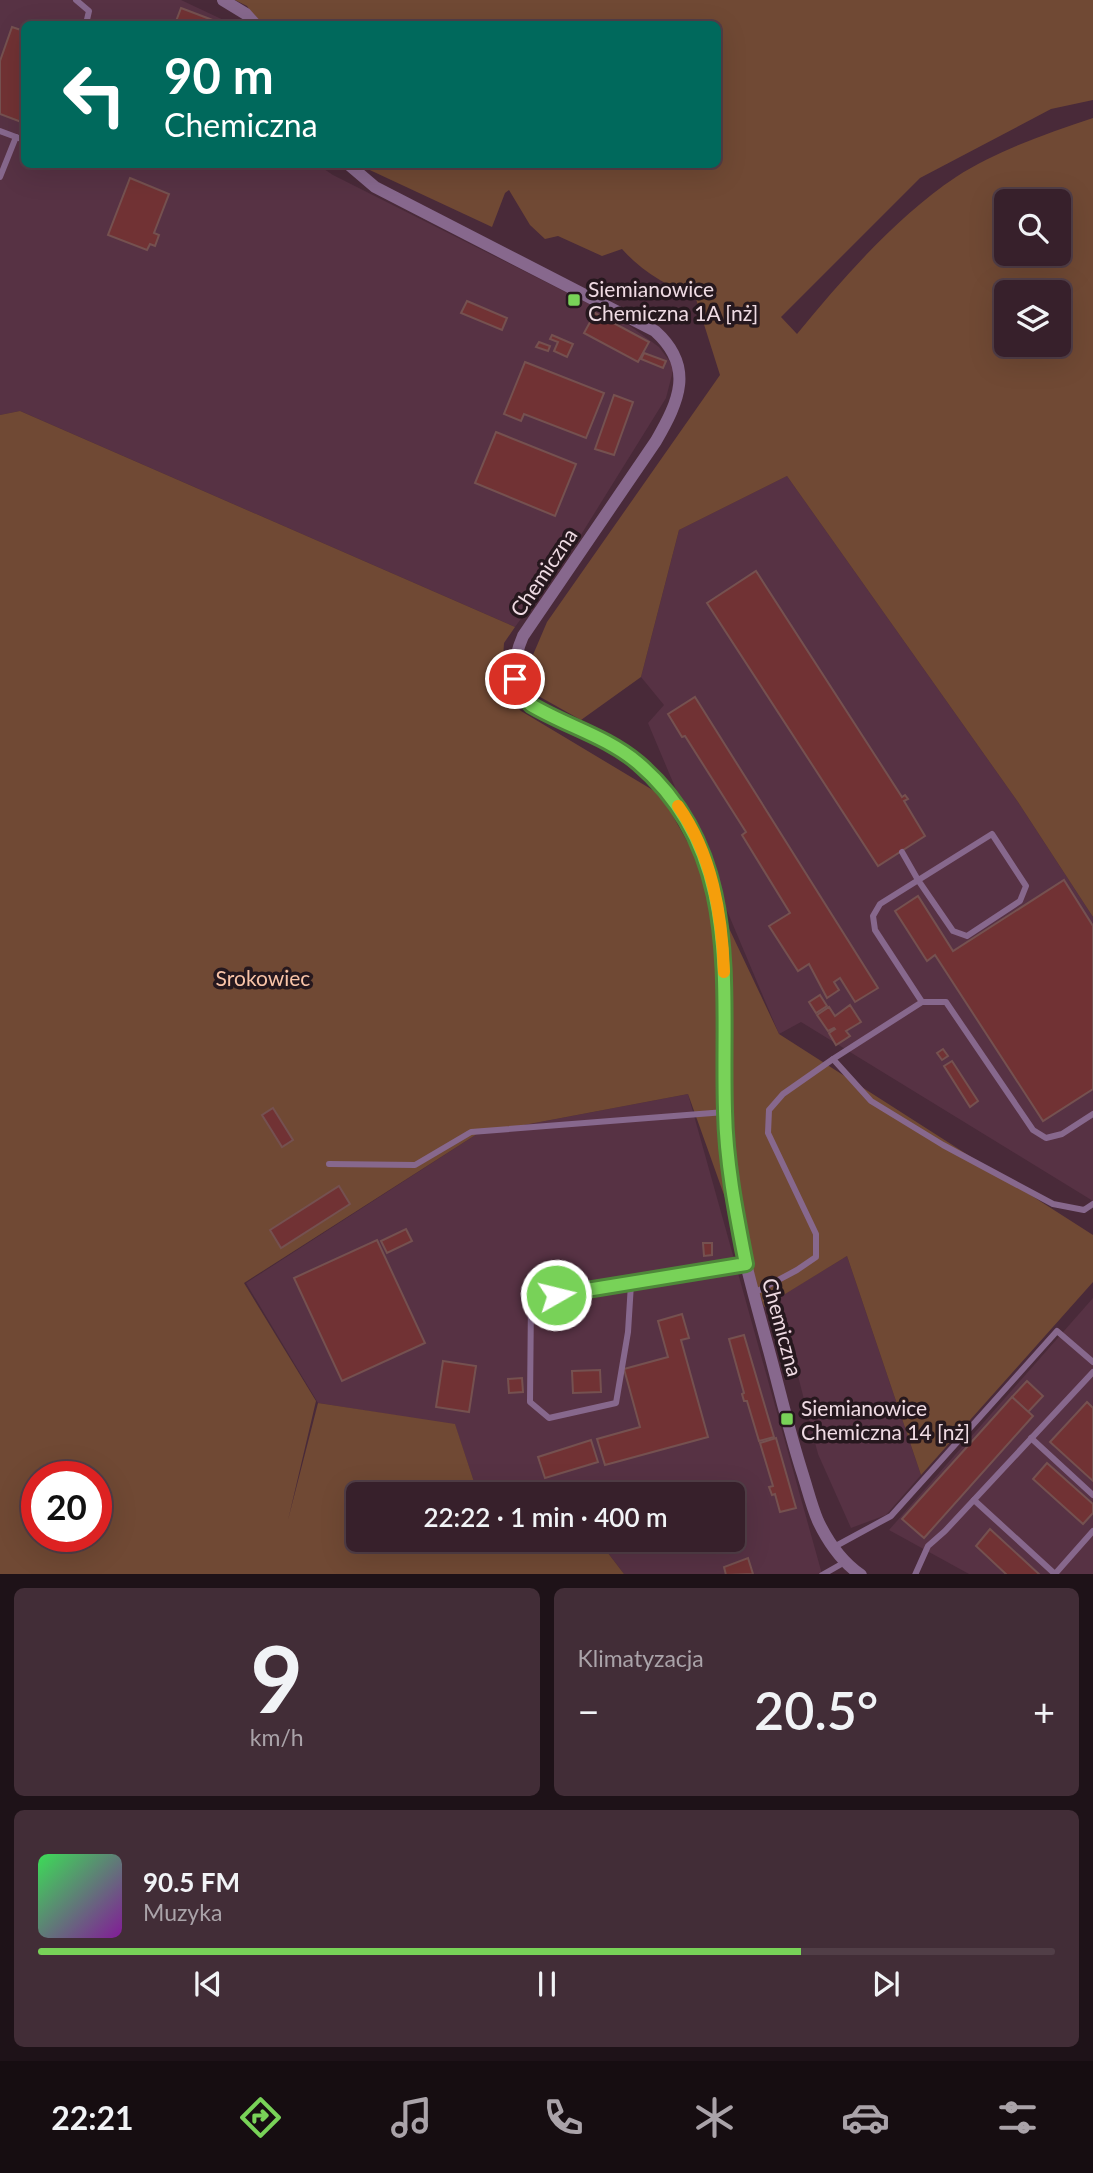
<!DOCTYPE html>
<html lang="pl">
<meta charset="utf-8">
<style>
:root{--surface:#37202b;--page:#422d37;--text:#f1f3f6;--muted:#aaa3a9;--line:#513e47;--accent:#78d258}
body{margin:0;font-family:Lato,sans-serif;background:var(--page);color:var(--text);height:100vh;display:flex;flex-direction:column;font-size:26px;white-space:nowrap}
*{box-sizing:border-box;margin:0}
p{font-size:23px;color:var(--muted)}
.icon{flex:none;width:38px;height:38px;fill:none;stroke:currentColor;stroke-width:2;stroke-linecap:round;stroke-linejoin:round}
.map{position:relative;height:1574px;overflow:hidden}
.side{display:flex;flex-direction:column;gap:14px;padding:14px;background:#1e1218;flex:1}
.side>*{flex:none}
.hud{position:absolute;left:21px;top:21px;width:700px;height:147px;border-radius:10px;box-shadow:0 7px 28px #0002,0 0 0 2px var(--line);background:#00695c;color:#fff;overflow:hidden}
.buttons{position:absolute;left:994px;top:189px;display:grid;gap:14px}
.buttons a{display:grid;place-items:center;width:77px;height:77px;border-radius:10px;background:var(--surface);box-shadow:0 7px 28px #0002,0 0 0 2px var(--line);font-size:35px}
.speed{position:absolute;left:21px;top:1461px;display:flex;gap:14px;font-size:35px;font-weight:700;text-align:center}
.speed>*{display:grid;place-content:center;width:91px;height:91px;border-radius:50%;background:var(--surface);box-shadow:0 7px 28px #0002,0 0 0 2px var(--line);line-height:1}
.speed .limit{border:10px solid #d22;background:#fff;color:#111}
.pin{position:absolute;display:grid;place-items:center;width:60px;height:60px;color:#fff;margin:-30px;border:4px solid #fff;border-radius:50%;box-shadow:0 2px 7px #0007}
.me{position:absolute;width:77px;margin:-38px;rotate:82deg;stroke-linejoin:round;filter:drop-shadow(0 0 5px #0008)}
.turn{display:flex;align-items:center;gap:24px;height:147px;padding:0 28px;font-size:32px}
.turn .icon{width:91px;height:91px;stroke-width:2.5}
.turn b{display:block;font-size:49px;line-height:60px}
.big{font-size:52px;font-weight:600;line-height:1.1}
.side .card{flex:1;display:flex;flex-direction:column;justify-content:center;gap:10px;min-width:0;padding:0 24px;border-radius:10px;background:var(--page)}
.side .dial{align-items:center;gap:0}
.dial b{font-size:91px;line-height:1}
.song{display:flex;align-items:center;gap:21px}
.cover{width:84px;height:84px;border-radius:10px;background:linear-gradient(135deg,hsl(130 70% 55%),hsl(290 70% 35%))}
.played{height:7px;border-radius:4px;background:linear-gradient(90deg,var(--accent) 75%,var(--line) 75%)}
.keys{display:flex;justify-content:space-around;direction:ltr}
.heat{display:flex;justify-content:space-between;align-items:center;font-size:38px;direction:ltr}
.side .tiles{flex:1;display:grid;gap:14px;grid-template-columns:1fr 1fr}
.card:last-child{grid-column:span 2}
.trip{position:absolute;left:346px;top:1482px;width:399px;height:70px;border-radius:10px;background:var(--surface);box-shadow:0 7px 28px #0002,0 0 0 2px var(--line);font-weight:600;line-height:70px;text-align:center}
.tab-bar{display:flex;height:112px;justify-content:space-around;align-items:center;background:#160d11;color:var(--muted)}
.tab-bar .icon{width:49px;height:49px}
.tab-bar .current{color:var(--accent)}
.tab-bar b{font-size:32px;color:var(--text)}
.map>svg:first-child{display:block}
</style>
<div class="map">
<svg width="1093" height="1575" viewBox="0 0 1093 1575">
<rect width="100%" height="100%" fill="#492a39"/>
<!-- built -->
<g fill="#573244">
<path d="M0,0H181L232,24H24V164L318,165L333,175L623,321L659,347L674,367L666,398L579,538L515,627L20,411L0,415Z"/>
<path d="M787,476L1018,802L1093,917V1201L801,1022L779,1034L648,723L664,705L641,677L679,530Z"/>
<path d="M688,1094L822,1574H624L598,1540H733V1494H478L455,1425L318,1403L246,1283L477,1134Z"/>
<path d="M847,1256L921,1475L886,1515L851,1528L818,1454L778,1298Z"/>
<path d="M1093,1298V1574H969L889,1530Z"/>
</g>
<!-- green -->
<g fill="#704934" fill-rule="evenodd">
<path d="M235,0H1093V100L1051,109L920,178L781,317L797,334C843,278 896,217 956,177C998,150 1046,134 1093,118V917L1018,802L787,476L679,530L641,677L581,720L526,689L524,676L547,622L720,375L696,299C668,285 643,273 622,249L602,256L558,236L545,239L530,225L509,190L505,193L492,227L359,165L718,164V24H259L247,6ZM1006,201H1059V254H1006ZM1006,292H1059V345H1006Z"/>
<path d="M20,411L515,627L504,643L501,691L521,711L661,795L692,850L779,1034L1093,1235V1282L921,1475L847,1256L764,1307L688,1094L477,1134L244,1283L316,1401L288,1520L318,1403L455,1424L478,1494H359V1540H598L624,1574H0V415ZM37,1477H96V1536H37Z"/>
</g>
<!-- building -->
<g fill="#713234" stroke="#755150" stroke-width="2">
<path d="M181,8L223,24H175Z"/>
<path d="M12,27L24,31V123L0,114V61Z"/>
<path d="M130,178L169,194L154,233L159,235L155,246L150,244L147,250L108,235Z"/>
<path d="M467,301L507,318L502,330L461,313Z"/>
<path d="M595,313L649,342L638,362L584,333Z"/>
<path d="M552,335L573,344L567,357L554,351L558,342L550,339Z"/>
<path d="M539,342L550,346L548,351L536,347Z"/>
<path d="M644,353L666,361L663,368L641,359Z"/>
<path d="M525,362L604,393L586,438L524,414L521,421L504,414Z"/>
<path d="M614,395L633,402L614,455L595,449Z"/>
<path d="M496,432L576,464L555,516L475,483Z"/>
<path d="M756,571L902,797L905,795L908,799L904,801L925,836L878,866L707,603Z"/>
<path d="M695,697L878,988L855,1002L840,978L834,982L839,990L827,998L809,964L798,971L769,926L790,913L742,835L746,832L685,736L682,737L668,714Z"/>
<path d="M1064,880L1093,926V1089L1043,1121L935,955L927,961L895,911L918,896L953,951Z"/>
<path d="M820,995L827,1006L816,1013L809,1002Z"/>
<path d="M850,1005L861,1022L846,1031L850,1036L836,1045L829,1033L835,1029L834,1028L828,1031L817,1015L829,1007L835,1016Z"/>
<path d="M943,1049L948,1056L942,1060L937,1053Z"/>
<path d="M952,1061L978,1101L970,1107L944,1066Z"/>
<path d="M273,1108L293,1140L282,1147L262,1115Z"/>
<path d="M339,1186L350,1204L281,1248L270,1230Z"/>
<path d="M406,1229L412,1241L387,1253L381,1241Z"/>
<path d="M377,1240L425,1343L342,1381L294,1278Z"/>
<path d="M703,1243H712V1255L704,1256Z"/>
<path d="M682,1314L689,1338L681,1340L708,1437L605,1465L597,1439L640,1427L624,1369L668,1357L658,1321Z"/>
<path d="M744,1335L774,1437L759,1441L747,1401H744L742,1394L744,1393L729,1339Z"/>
<path d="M443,1361L476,1366L469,1412L436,1407Z"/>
<path d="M600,1370L601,1392L573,1393L572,1371Z"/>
<path d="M522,1378L523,1392L509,1393L508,1379Z"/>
<path d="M1027,1381L1043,1396L1028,1412L1012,1397Z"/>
<path d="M1012,1397L1033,1416L924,1538L902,1519Z"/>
<path d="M1087,1402L1093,1408V1481L1050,1442Z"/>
<path d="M776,1438L796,1508L780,1512L775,1494L772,1495L769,1487L773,1486L760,1443Z"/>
<path d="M591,1440L598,1462L545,1478L538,1457Z"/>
<path d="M1047,1463L1093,1504V1513L1083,1524L1033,1479Z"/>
<path d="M990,1529L1040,1575H1007L976,1546Z"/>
<path d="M748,1558L753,1574L726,1575L724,1567Z"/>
</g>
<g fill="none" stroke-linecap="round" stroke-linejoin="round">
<!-- service -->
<g stroke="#87688d" stroke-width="6">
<path d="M76,0L89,11L86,24"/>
<path d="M0,131L24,140"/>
<path d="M0,177L16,137"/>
<path d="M922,1002H946L1033,1130L1046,1138L1062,1134L1093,1114"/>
<path d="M833,1059L922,1002L875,930L873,916L880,904L992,834L1026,886L1020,901L967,936L953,931L918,880L902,852"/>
<path d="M329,1164L415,1165L471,1132L725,1112"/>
<path d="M631,1284L628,1332L616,1403L549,1418L530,1402L531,1299L745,1264"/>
<path d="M754,1293L797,1270L816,1257V1234L768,1133L769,1110L783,1094L833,1059L871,1101L943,1145L1053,1204L1084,1210L1093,1204"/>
<path d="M1031,1438L1093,1495"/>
<path d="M974,1500L1056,1575"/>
<path d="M834,1547L891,1516L1057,1331L1093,1362"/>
<path d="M1055,1574L1093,1531"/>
<path d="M822,1575L845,1562"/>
<path d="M915,1575L928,1546L945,1531L1093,1372"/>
</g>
<!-- minor -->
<g stroke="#87688d" stroke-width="12">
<path d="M223,0L246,14L255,24"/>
<path d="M348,164L375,187L655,331C695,367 679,401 656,441L523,636C514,657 509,681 526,700C543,719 575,724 597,736C672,776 711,847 721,930C730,1011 722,1093 730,1175C736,1238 756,1301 772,1362C782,1400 791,1438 803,1475C808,1491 812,1507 818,1521C828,1542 842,1562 861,1575"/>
</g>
</g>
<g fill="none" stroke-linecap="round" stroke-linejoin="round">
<!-- route casing -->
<g stroke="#4e8839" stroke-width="18">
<path id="route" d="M515,679L524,698L531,705C566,726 606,736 638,763C744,853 721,988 725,1111C726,1163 736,1213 746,1264L556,1295"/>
</g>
<!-- route -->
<use href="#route" stroke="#78d258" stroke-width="12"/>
<!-- slow -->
<path stroke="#f59e0b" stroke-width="12" d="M678,806C712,854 722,914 724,972"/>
</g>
<!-- markers -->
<g fill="#78d258" stroke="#26181e" stroke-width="2.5">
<rect x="567" y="293" width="14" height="14" rx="3.5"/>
<rect x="780" y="1412" width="14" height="14" rx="3.5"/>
</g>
<g text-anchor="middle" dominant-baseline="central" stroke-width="7" stroke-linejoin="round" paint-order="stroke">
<!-- poi labels -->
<g font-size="21" fill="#efdbe3" stroke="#26181e" text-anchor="start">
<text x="588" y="288">Siemianowice<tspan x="588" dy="24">Chemiczna 1A [nż]</tspan></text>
<text x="801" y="1407">Siemianowice<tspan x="801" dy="24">Chemiczna 14 [nż]</tspan></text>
</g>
<!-- street labels -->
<g font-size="21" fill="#efdbe3" stroke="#26181e">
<text transform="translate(543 572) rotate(-56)">Chemiczna</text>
<text transform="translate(783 1327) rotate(75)">Chemiczna</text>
</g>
<!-- park labels -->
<g font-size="21" fill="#f9c4a8" stroke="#26181e">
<text x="263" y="977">Srokowiec</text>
</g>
</g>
</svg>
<div class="buttons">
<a><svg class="icon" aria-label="search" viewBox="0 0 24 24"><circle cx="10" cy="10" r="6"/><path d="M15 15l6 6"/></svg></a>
<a><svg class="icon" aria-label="layers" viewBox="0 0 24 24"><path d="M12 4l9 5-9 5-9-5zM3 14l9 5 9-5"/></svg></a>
</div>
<div class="speed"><div class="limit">20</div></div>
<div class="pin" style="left:515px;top:679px;background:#d93025"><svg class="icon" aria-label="arrive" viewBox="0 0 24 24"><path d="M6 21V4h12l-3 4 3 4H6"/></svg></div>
<svg class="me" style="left:556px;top:1295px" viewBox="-20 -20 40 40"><circle r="17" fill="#78d258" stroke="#fff" stroke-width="3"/><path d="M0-11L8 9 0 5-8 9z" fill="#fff"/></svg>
<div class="trip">22:22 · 1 min · 400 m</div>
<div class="hud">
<div class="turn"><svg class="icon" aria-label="left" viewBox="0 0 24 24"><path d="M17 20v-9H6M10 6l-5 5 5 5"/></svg><div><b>90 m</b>Chemiczna</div></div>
</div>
</div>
<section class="side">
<div class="tiles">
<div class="card dial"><b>9</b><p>km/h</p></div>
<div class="card"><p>Klimatyzacja</p>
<div class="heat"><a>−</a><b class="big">20.5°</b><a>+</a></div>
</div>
<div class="card">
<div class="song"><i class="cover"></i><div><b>90.5 FM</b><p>Muzyka</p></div></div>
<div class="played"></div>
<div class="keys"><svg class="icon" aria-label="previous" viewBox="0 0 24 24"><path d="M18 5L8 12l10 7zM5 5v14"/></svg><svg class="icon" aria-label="pause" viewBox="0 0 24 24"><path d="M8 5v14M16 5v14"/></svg><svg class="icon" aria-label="next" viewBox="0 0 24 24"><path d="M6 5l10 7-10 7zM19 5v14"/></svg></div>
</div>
</div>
</section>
<nav class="tab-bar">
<b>22:21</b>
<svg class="icon current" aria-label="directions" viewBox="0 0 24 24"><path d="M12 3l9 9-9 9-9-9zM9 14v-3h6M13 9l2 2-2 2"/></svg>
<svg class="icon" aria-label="music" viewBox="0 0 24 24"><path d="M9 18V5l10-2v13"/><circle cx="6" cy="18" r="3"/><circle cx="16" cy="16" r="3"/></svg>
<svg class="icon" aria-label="phone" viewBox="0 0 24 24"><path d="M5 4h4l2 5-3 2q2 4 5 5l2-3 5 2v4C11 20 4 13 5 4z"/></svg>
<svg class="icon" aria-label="climate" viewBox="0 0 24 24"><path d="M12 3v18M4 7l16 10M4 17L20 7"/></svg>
<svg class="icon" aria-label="car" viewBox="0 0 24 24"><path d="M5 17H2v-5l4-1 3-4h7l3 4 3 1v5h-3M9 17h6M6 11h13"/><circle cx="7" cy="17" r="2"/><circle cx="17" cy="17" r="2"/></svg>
<svg class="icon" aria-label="filters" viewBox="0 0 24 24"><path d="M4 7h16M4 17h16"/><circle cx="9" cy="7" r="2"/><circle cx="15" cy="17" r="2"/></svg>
</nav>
